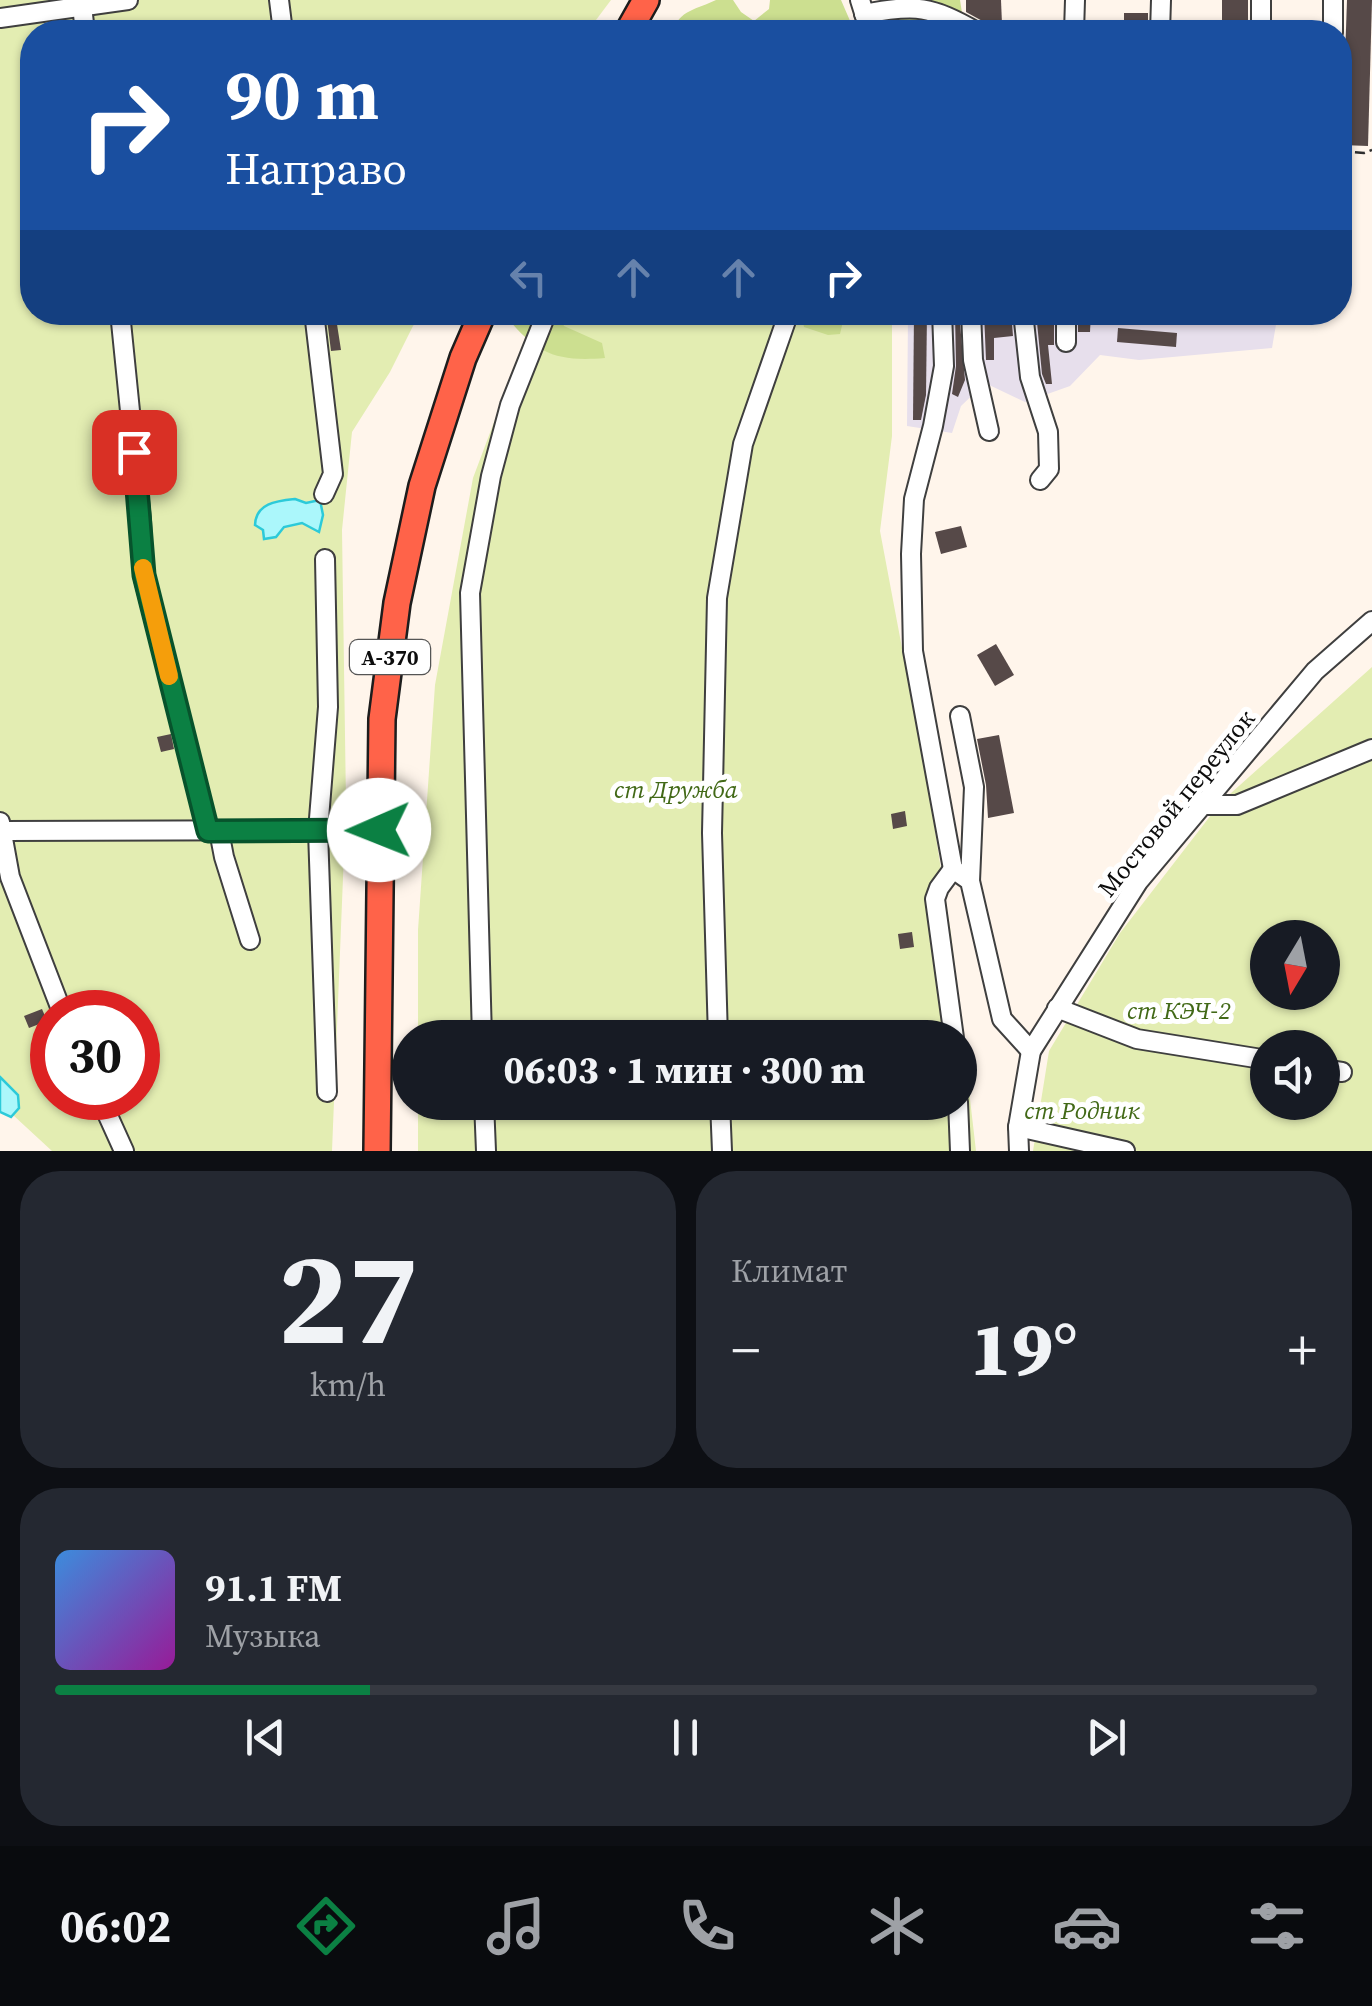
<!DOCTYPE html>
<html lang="ru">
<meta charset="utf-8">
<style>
:root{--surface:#171b24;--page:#242831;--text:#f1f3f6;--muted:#9ea1a6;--line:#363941;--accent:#0b8043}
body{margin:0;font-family:"Source Serif 4",serif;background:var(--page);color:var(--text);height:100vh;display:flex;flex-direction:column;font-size:38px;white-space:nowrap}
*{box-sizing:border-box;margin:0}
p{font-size:32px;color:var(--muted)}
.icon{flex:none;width:55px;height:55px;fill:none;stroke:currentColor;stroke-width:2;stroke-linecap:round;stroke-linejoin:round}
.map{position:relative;height:1151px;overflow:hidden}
.panel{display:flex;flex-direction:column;gap:20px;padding:20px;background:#0d0f14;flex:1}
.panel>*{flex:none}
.banner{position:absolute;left:20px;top:20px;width:1332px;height:305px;border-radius:40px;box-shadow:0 2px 8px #0004;background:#1a4fa0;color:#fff;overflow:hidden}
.needle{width:65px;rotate:190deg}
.fabs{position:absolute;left:1250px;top:920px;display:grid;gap:20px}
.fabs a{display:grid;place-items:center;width:90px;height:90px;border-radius:50%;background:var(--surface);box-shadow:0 2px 8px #0004;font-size:50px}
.speed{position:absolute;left:30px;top:990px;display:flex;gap:20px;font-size:50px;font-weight:700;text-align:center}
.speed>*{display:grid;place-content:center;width:130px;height:130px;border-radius:50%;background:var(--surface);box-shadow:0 2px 8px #0004;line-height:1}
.speed .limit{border:15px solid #d22;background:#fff;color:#111}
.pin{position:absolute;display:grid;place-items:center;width:85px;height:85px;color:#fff;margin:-42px;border-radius:20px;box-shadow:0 5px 15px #0006}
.me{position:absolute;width:110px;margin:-55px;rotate:269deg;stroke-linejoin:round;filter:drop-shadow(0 0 8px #0008)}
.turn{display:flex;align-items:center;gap:35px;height:210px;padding:0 40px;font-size:45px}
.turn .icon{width:130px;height:130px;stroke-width:2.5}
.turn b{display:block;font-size:70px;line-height:85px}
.lanes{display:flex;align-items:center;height:95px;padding:0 40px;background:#0003;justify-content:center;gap:50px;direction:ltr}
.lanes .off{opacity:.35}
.big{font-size:75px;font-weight:800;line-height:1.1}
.panel .widget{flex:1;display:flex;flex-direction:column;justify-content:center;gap:15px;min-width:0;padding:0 35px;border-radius:40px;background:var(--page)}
.panel .dial{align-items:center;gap:0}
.dial b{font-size:130px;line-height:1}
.song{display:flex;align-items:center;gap:30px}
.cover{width:120px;height:120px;border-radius:15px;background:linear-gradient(135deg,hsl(210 70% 55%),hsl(300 70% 35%))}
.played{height:10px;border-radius:5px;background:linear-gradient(90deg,var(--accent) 25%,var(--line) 25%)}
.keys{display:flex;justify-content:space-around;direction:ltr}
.heat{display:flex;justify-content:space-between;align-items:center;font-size:55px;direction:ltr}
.panel .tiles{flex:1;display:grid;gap:20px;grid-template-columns:1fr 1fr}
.widget:last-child{grid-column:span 2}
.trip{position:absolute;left:392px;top:1020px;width:585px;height:100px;border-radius:50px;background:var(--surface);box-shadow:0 2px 8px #0004;font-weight:800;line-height:100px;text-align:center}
.menu{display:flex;height:160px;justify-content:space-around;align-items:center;background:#090b0e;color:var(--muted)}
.menu .icon{width:70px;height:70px}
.menu .current{color:var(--accent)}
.menu b{font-size:45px;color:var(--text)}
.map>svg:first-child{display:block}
</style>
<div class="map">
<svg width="1372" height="1151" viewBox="0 0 1372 1151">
<rect width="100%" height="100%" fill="#fff5eb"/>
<!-- industrial -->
<path fill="#e7dfec" d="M908,313H1278L1272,348L1139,360L1100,355L1070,386L1025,402L985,383L961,406L952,433L907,426Z"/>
<!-- green -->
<g fill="#e3edb2" fill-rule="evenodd">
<path d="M0,0H611L587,32H32V312L423,313L413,326L390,372L352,432L342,530L346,803L332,1151H52L0,1103ZM52,1012H138V1098H52Z"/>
<path d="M535,313H892V436L880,531L928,786L951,934L976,1151H418V1103L960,1102V1038L418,1037V930L435,685L473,478Z"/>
<path d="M1372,667V1151H1033L1049,1051L1120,933L1221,802ZM1268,938H1322V992H1268ZM1268,1048H1322V1102H1268Z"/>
</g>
<!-- forest -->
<g fill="#ccdf90">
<path d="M716,0H733L741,12L754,21L769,9L770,0H841L854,30L673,32C678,10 698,9 716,0Z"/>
<path d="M890,0H960L965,32H957L954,16L942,18L932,32L907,29L906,22L895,19Z"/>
<path d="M507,313H559L564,326L602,343L605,358C557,362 536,354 506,316Z"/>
<path d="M801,313V312L871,313L862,317L845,313L840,334L828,335L804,327Z"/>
</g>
<!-- water -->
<g fill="#abf7fb" stroke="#2ccad9" stroke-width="2.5">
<path d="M295,499L306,503L320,500L323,515L319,532L302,523L284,527L276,537L264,539L263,530L255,525C256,503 276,501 295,499Z"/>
<path d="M0,1077L18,1095L19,1108L11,1117L0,1112Z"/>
</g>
<!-- building -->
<g fill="#564948">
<path d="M966,0H1001L1002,24L986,23L966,12Z"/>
<rect x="1222" y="0" width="26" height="32"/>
<path d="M1347,0H1372L1368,146L1342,145Z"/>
<rect x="1124" y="13" width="24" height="19"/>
<path d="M914,312H927L926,395L921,420H913Z"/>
<path d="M955,312H959L965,380L958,397L952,394L956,366Z"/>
<path d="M984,312H1011L1013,336L994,338V360H986Z"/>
<path d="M1036,312H1054V345H1048L1052,384H1046L1042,374Z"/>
<path d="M1078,312H1091L1090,332H1078Z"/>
<path d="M336,318L341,350L331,351L327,319Z"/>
<path d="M1118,328L1177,333L1176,347L1117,342Z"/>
<path d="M961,526L967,547L941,554L935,532Z"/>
<path d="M996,644L1014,675L995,686L977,655Z"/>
<path d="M171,734L174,749L161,752L157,737Z"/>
<path d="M999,735L1014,813L988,818L986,785L977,739Z"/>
<path d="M905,811L907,826L893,829L891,814Z"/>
<path d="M912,932L914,947L900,949L898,934Z"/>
<path d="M42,1009L47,1021L29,1028L24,1016Z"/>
<path d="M697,1025L699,1038H666L665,1029Z"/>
<path d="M52,1051V1071L41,1077L33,1060Z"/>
</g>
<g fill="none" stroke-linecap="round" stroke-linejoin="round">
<!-- minor casing -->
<g stroke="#3f3f3f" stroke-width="22">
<g id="minor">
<path d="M279,0L283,32"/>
<path d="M860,0L870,32"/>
<path d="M82,6L85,32"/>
<path d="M864,14C916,4 931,6 977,32"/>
<path d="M0,18L128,0"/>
<path d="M1074,32L1075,0"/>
<path d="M1160,32L1161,0"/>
<path d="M1261,32V0"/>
<path d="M1333,32V0"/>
<path d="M120,312L141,520L143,575L208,831"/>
<path d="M314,312L333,474L324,494"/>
<path d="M942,312L944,366L933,426L914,499L911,554L913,651L953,869L970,881L1002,1019L1031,1051"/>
<path d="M971,312L973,360L989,431"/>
<path d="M1023,312L1030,377L1048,432L1049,469L1040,480"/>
<path d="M1124,313L1203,312"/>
<path d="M1066,342V312"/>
<path d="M325,559L328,707L318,831L327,1092"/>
<path d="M960,716L974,787L970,881"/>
<path d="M1205,805H1237L1372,749"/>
<path d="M0,822L10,877L62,1012"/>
<path d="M4,831L379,830"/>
<path d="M219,831L224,857L250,940"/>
<path d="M953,869L939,888L935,899L954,1038"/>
<path d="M1057,1008L1137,1039L1268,1060"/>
<path d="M482,1038L470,593L491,476L510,405L547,312"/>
<path d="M718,1038L712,833L717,598L743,444L789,312"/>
<path d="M1322,1069L1342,1072"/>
<path d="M100,1098L124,1151"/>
<path d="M484,1102L486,1151"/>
<path d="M720,1102L722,1151"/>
<path d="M958,1102L960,1151"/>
<path d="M1018,1127L1125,1151"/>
<path d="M1019,1151L1018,1127L1031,1051L1138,882L1315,671L1372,621"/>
</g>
</g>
<!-- highway casing -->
<g stroke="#1d1d1d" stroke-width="30">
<g id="highway">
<path d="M628,32L646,0"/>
<path d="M377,1151L382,719L397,603L422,486L463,358L483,312"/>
</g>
</g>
<!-- path -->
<path stroke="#2e2e2e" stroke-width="2.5" stroke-dasharray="10 5" stroke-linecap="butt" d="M1340,151L1364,153L1372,150"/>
<!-- minor -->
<use href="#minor" stroke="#fff" stroke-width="18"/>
<!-- highway -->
<use href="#highway" stroke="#ff6349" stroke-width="25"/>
</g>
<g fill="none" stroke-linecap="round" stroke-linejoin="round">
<!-- route casing -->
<g stroke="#07532c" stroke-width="25">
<path id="route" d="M134,452L144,575L208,831L379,830"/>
</g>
<!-- route -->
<use href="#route" stroke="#0b8043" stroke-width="18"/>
<!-- slow -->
<path stroke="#f59e0b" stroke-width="18" d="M143,568L169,676"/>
</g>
<g text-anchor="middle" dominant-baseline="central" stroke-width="10" stroke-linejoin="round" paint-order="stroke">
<!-- shield labels -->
<rect fill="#fff" stroke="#555" stroke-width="2.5" x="350" y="640" width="80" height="34" rx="8"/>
<g font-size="22" font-weight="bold" fill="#0c0c0c">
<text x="390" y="657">А-370</text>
</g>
<!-- park labels -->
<g font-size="25" font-style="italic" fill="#426917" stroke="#fff">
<text x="676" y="789">ст Дружба</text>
<text x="1179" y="1010">ст КЭЧ-2</text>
<text x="1082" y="1110">ст Родник</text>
</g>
<!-- street labels -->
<g font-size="25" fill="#0c0c0c" stroke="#fff">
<text transform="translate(1176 803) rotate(-51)">Мостовой переулок</text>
</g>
</g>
</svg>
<div class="fabs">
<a><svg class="needle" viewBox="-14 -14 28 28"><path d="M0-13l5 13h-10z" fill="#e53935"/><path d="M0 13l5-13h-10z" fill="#9ea1a6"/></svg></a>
<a><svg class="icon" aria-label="sound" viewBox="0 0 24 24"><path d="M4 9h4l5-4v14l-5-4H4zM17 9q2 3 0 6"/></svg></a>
</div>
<div class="speed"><div class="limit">30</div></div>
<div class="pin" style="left:134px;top:452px;background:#d93025"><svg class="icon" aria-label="arrive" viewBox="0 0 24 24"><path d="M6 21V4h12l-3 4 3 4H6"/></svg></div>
<svg class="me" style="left:379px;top:830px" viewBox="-20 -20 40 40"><circle r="19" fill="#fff"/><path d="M0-13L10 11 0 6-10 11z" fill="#0b8043"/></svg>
<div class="trip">06:03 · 1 мин · 300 m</div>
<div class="banner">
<div class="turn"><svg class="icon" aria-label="right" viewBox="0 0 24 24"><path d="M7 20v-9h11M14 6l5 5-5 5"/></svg><div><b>90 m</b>Направо</div></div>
<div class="lanes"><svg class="icon off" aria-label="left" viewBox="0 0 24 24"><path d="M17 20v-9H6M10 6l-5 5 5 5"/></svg><svg class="icon off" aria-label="ahead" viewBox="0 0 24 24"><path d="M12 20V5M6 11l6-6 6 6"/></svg><svg class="icon off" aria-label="ahead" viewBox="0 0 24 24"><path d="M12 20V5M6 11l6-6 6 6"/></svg><svg class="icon" aria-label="right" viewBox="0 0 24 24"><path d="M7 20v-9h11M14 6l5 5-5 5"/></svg></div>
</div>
</div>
<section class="panel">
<div class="tiles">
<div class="widget dial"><b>27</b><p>km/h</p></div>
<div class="widget"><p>Климат</p>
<div class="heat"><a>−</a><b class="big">19°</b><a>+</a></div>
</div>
<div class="widget">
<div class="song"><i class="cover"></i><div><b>91.1 FM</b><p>Музыка</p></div></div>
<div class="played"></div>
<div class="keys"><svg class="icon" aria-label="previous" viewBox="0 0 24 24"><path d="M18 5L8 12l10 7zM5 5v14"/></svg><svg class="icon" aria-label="pause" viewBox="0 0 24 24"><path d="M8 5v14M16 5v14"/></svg><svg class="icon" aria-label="next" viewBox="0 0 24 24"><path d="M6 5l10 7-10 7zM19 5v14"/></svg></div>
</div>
</div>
</section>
<nav class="menu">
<b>06:02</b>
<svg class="icon current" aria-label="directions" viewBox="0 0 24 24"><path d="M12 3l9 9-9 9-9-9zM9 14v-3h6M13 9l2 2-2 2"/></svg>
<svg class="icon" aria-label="music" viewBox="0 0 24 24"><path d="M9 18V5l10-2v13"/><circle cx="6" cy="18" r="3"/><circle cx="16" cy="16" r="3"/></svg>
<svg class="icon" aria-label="phone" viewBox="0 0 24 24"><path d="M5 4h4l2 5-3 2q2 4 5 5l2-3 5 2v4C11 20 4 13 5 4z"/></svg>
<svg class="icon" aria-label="climate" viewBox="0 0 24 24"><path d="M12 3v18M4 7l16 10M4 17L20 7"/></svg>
<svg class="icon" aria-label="car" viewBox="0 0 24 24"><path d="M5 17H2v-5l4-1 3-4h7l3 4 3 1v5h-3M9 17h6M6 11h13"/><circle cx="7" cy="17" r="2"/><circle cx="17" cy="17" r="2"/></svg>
<svg class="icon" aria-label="filters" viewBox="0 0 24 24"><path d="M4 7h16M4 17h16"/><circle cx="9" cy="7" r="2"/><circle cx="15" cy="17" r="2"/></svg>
</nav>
